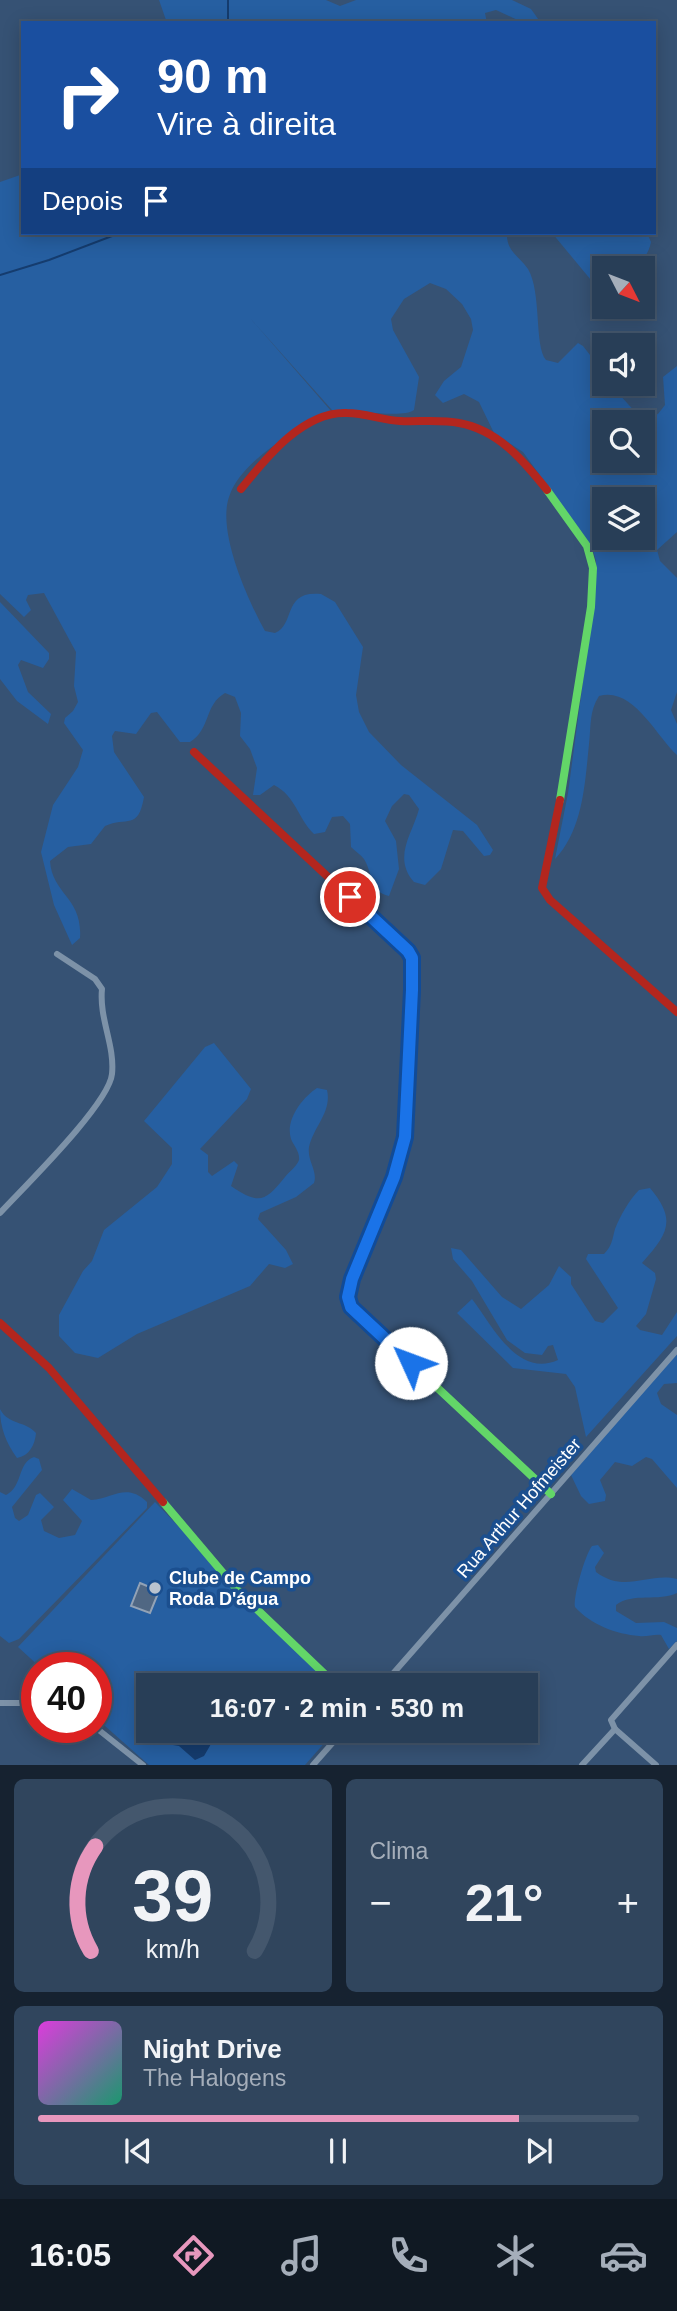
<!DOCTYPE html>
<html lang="pt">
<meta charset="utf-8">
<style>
:root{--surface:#283e57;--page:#30455d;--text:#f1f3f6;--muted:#a5aeba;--line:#44576d;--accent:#e797bd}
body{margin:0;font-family:Helvetica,sans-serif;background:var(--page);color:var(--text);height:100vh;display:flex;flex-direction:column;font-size:26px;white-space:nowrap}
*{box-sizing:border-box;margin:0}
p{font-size:23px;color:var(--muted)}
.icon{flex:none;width:38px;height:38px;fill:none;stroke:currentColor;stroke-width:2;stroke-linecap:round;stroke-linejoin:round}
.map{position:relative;height:1765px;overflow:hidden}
.panel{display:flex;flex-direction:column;gap:14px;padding:14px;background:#162230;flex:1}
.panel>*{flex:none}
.banner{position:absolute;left:21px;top:21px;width:635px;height:214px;border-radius:0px;box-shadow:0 4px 18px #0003,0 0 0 2px var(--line);background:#1a4fa0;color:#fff;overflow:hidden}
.needle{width:46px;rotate:132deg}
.controls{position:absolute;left:592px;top:256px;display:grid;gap:14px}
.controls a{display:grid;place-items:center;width:63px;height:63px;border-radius:0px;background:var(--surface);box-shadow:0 4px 18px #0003,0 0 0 2px var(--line);font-size:35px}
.speed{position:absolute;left:21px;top:1652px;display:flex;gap:14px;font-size:35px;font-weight:700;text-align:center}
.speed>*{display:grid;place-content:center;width:91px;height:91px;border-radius:50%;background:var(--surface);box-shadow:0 4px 18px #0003,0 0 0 2px var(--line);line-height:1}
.speed .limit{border:10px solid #d22;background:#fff;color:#111}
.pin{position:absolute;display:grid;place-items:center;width:60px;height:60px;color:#fff;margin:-30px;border:4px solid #fff;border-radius:50%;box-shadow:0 2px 7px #0007}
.me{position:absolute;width:77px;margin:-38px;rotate:313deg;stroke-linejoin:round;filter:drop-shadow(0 0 5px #0008)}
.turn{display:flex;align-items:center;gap:24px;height:147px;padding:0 21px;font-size:32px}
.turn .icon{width:91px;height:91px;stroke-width:2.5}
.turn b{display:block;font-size:49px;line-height:60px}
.then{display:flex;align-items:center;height:66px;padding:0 21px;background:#0003;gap:14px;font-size:26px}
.big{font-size:52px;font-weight:600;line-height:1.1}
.panel .widget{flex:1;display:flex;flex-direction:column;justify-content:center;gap:10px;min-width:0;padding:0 24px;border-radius:10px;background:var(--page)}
.panel .dial{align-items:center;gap:0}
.dial svg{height:182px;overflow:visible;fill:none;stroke:var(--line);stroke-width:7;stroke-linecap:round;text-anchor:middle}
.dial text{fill:var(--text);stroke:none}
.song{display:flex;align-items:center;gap:21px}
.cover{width:84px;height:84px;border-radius:10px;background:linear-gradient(135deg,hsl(300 70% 55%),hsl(160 70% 35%))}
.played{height:7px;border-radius:4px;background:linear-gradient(90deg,var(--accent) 80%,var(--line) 80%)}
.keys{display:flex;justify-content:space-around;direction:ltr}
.heat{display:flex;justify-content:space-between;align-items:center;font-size:38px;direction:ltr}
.panel .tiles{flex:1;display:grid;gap:14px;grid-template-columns:1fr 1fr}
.widget:last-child{grid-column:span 2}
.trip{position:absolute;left:136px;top:1673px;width:402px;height:70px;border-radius:0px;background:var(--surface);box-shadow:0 4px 18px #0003,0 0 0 2px var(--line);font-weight:600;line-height:70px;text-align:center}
.menu{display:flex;height:112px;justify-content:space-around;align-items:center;background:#101923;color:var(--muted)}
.menu .icon{width:49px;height:49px}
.menu .selected{color:var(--accent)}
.menu b{font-size:32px;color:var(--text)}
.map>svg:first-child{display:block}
</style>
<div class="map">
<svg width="677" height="1765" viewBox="0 0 677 1765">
<rect width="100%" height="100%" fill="#365274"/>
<!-- green -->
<g fill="#265fa1" fill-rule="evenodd">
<path d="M159,0H326L340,6L356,0H512L531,9L541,23H524L496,10L485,13L487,23H167Z"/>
<path d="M23,174V233H507C506,251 519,256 528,269C542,293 534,346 546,360L558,363L578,343L583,346L604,373V383H609L637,414L647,418L658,414L665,405L663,377L677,366V532L657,550L660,561L677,578V692L671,710L677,724V755C656,736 633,686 599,696C589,711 591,727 589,744C585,783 583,830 555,859L568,793L595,592L596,561L592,547L523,452L494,433L479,402L464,394L443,403L435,395L444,381L461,367L473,330L471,319L462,304L446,289L430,283L404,299L391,319L393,330L419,377L414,410C402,419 352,409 332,410L250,318L331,411C299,429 241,459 229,497C217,532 248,600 265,631L275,633C296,624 282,590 321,594L335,602L363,647L356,695L359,712L369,732L401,765L477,825L493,850L490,855L484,856L463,831L453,830L441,869L425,885L414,882C392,857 413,833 419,809L409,795L404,794L392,806L385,821L396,841L399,869L389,896C369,892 373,873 364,859C361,855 355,851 351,847L350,824L343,816L332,817L325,832L314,834C298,819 296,796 274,785L260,795H253L257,768L250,749L240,736L241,713L235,697L225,693C204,705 211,729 190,742H180L157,712L151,713L136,734L115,731L112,736L114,752L144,797C138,831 127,816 105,826L91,844L68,847L50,861C52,894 83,898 80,938L72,945L54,905L41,852L53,805L78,767L83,750L64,723L65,718L73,711L78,702L74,686L76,652L44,593L28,595L26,600L31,610L24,617L0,594V182ZM604,422H642V460H604ZM604,499H642V537H604Z"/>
<path d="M552,233H647L651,242C646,267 626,268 604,268V299L598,300L594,297L591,280Z"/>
<path d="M0,602L49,653V659L43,668L21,660L18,665L28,692L51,714L48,724L17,701L0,679Z"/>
<path d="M214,1043L251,1089L247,1099L200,1149L208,1155V1172L212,1176L234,1161L238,1165L231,1186C259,1205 265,1202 285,1177C289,1172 297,1166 299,1160C300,1152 294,1146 291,1139C285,1120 302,1098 317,1088L327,1090C332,1112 314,1126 309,1147C307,1161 318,1171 314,1183L296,1197L260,1213L258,1219L286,1250L293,1264L285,1268L269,1264L250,1286L137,1334L98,1358L75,1353L59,1336V1315L83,1271L92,1261L104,1230L157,1187L172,1164V1148L144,1121L205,1047Z"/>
<path d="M650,1188C677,1220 668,1234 642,1263L655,1273L656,1279L646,1314L636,1326L640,1330L662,1335L677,1312V1336L586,1437L575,1387L566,1374L513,1368L457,1313L472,1299C492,1325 517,1378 558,1360L553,1345L548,1346L542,1355L525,1353L507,1340L472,1281L453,1259L451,1248L461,1250L502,1297L521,1309L549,1285L559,1266L571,1277V1284L595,1321L603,1323L618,1308L586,1259L588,1254H604C612,1246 612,1240 615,1229C620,1216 630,1199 639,1190Z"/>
<path d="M677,1352V1383L664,1384L657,1393L661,1404L677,1415V1488L652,1459L646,1457L632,1466L615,1462L600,1480L606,1495L605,1501L589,1504L581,1496L571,1475Z"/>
<path d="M0,1409C8,1425 26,1421 36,1433C35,1445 29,1456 17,1458C6,1443 0,1427 0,1409Z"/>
<path d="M34,1457L39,1459L42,1470L12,1507L15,1518L19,1521L28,1515L36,1495L40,1493L54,1507L41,1520L44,1531L59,1538L75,1535L82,1521L63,1500L72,1489L91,1500C113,1499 126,1482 147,1502V1508L19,1639L9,1643L0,1636V1492L6,1495C23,1487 17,1463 34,1457Z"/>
<path d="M155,1502L332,1685H149V1731H335L305,1765H149L96,1718V1668H41L18,1647Z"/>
<path d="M598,1545L604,1553L595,1567L596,1572C625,1594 648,1572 677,1579V1593C659,1602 633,1592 616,1605V1611L636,1623L664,1622L677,1628V1641L669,1649L661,1635C654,1634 647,1637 639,1636C616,1634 591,1625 575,1607C573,1597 585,1555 592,1546Z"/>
</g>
<!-- water -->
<path fill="#153c6e" d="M155,1731H206L211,1744L204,1756L195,1760L179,1746L161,1743Z"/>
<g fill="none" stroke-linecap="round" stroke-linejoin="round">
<!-- stream -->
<g stroke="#153c6e" stroke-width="2">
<path d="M228,0V23"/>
<path d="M0,275L49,260L120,233"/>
</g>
</g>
<!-- building -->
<path fill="#506783" stroke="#92a2b6" stroke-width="2" d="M140,1583L159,1591L150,1613L131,1606Z"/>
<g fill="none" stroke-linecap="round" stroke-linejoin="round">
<!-- street -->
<g stroke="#7d92a8" stroke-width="6">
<path d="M0,1213C24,1187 109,1104 112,1074C115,1045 99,1019 102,989L95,979L57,954"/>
<path d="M383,1685L677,1350"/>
<path d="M0,1703H37"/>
<path d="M95,1727L143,1765"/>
<path d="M313,1765L343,1731"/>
<path d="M582,1765L615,1729"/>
<path d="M656,1765L615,1729L611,1720L677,1645"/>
</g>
<!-- fast -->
<g stroke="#63d668" stroke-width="8">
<path d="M547,490L587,546L593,568L591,607L560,800"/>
<path d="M354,1275L348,1297L351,1307L551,1494"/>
<path d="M163,1502L240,1593L336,1685"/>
</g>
<!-- slow -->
<path stroke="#ff974d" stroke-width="8" d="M354,1275L394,1177L405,1137L412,959L408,951L371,917"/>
<!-- jam -->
<g stroke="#b3261e" stroke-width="8">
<path d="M241,489C266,458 303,411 347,413C365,413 382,420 400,421C419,422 440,419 459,423C498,430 523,460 547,490"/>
<path d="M194,752L371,917"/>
<path d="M560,800L542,888L550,900L677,1012"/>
<path d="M0,1323L49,1368L163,1502"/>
</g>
</g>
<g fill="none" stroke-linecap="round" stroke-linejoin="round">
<!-- route casing -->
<g stroke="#114b97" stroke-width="18">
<path id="route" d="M350,897L408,951L412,958V990L405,1137L394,1177L352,1279L348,1297L351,1307L411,1363"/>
</g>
<!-- route -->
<use href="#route" stroke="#1a73e8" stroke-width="12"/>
</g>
<!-- markers -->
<circle fill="#b9c2ce" stroke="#1b4f8f" stroke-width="2.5" cx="155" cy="1588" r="7"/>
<g text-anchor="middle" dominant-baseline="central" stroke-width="7" stroke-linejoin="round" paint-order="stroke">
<!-- street labels -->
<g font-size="18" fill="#fff" stroke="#1b4f8f">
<text transform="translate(519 1508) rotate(-49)">Rua Arthur Hofmeister</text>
</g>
<!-- poi labels -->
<g font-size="18" font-weight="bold" fill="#fff" stroke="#1b4f8f" text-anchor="start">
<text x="169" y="1578">Clube de Campo<tspan x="169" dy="21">Roda D'água</tspan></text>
</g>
</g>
</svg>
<div class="controls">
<a><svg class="needle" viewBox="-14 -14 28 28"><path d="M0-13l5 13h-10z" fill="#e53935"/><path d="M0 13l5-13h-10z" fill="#a5aeba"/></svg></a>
<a><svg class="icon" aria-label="sound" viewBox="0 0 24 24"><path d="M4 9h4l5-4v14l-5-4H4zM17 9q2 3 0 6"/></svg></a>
<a><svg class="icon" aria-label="search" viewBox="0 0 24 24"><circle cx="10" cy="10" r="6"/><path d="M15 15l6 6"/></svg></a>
<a><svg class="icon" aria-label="layers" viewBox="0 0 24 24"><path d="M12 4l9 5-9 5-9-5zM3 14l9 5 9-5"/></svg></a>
</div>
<div class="speed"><div class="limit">40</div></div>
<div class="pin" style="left:350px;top:897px;background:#d93025"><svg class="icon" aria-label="arrive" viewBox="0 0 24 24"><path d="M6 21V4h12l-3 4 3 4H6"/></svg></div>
<svg class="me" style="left:411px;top:1363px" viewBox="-20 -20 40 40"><circle r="19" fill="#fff"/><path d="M0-13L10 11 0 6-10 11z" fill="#1a73e8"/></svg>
<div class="trip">16:07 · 2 min · 530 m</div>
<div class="banner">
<div class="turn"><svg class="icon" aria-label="right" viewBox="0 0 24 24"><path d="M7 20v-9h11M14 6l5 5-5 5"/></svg><div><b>90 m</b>Vire à direita</div></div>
<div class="then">Depois<svg class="icon" aria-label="arrive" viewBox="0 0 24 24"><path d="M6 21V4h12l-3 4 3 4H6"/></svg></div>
</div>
</div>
<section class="panel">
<div class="tiles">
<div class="widget dial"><svg viewBox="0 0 100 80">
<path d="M14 69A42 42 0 1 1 86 69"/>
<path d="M14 69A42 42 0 0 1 16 23" stroke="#e797bd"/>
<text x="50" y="56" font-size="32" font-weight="700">39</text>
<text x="50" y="72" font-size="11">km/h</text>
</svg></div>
<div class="widget"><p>Clima</p>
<div class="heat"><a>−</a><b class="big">21°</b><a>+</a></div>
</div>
<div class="widget">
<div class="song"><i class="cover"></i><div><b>Night Drive</b><p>The Halogens</p></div></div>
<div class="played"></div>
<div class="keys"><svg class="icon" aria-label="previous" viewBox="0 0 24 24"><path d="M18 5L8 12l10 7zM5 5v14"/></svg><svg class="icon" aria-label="pause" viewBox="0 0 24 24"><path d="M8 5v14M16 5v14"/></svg><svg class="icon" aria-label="next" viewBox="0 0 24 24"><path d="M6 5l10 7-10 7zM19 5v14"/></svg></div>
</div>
</div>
</section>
<nav class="menu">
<b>16:05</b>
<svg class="icon selected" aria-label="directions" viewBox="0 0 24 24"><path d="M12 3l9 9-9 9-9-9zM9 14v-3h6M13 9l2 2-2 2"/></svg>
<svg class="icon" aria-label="music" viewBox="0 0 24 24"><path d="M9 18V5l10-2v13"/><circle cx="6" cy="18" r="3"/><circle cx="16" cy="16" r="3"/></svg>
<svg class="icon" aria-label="phone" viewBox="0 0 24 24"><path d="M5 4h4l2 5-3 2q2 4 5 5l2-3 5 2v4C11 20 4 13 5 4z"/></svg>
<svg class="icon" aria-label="climate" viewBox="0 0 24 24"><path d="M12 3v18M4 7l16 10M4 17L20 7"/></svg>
<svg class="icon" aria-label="car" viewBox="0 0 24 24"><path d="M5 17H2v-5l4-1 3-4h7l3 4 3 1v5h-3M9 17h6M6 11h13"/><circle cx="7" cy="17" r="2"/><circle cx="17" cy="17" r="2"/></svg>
</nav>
